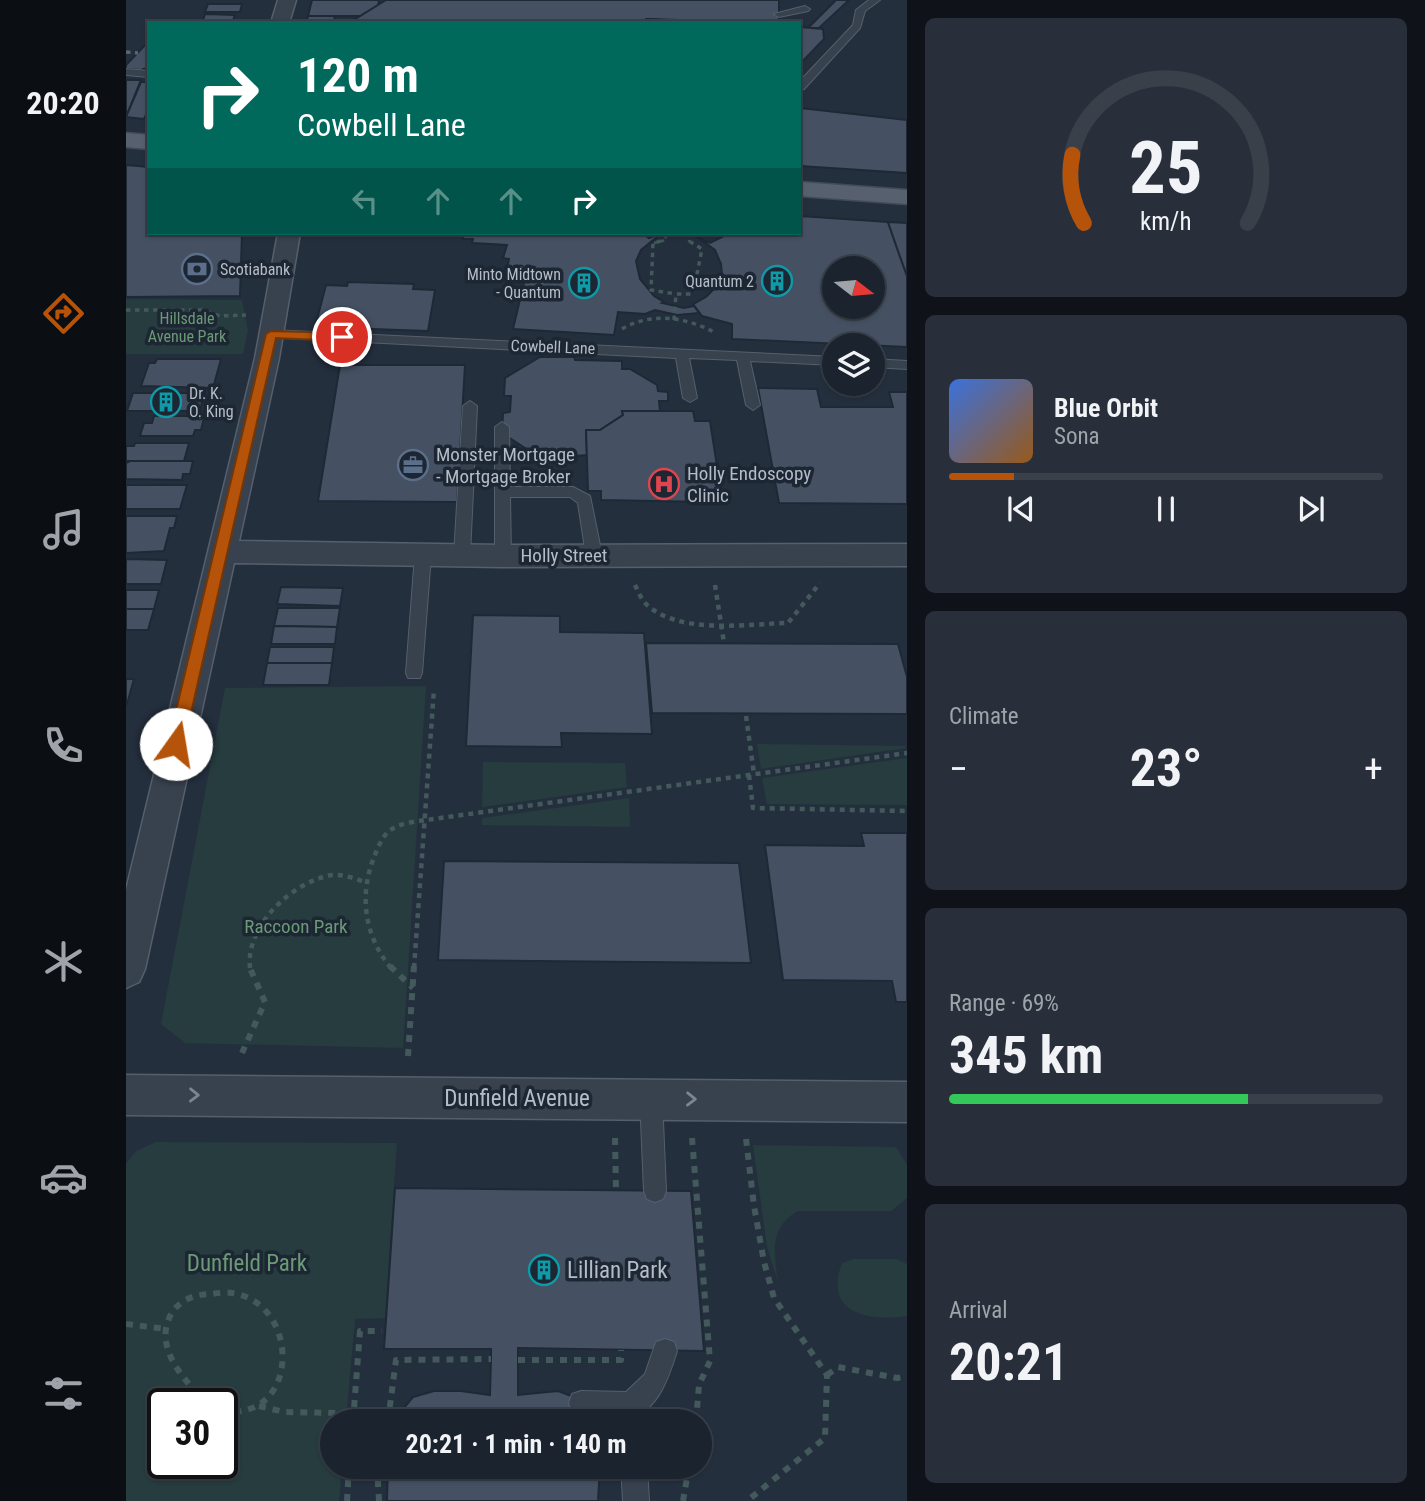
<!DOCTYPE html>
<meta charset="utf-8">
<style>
:root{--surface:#1b232e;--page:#282f3a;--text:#f1f3f6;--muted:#a0a4aa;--line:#39404a;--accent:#b45309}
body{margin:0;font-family:"Roboto Condensed",sans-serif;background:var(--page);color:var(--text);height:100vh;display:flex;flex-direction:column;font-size:26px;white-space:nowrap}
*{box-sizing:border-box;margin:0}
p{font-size:23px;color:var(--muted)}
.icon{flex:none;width:38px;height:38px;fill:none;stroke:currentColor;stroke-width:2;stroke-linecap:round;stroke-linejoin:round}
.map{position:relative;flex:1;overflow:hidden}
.details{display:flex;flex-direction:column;gap:18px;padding:18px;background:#0f1319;width:518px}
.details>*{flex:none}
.top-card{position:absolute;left:21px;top:21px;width:654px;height:214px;border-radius:0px;box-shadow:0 2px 5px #0004,0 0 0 2px var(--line);background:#00695c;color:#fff;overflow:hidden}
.needle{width:46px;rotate:106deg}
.tools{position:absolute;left:696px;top:256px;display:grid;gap:14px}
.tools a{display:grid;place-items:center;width:63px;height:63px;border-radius:50%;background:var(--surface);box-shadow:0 2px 5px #0004,0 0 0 2px var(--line);font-size:35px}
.speed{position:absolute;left:21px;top:1388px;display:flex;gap:14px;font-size:35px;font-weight:700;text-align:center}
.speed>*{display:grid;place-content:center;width:91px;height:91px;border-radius:50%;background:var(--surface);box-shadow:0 2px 5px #0004,0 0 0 2px var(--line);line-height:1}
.speed .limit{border:4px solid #111;border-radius:10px;background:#fff;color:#111}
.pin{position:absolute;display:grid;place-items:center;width:60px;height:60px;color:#fff;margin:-30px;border:4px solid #fff;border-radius:50%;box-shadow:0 2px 7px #0007}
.me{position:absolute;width:77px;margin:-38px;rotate:13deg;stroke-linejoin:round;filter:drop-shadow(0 0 5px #0008)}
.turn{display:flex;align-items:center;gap:24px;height:147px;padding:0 35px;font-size:32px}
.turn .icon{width:91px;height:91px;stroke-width:2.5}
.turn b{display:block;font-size:49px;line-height:60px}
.lanes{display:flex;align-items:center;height:66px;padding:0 35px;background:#0003;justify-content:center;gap:35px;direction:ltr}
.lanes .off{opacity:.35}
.big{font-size:52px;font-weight:700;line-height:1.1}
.details .tile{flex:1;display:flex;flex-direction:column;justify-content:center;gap:10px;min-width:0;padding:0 24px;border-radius:10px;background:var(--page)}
.details .dial{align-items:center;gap:0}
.dial svg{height:182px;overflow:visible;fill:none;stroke:var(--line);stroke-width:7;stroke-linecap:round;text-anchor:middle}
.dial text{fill:var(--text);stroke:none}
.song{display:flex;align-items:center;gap:21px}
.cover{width:84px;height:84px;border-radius:10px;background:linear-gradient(135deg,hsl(220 70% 55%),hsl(30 70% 35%))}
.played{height:7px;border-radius:4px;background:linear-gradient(90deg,var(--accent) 15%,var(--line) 15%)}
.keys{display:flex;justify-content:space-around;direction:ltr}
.heat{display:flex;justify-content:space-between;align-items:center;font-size:38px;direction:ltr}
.charge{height:10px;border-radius:5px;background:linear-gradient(90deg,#34c759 69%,var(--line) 0)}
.trip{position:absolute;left:194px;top:1409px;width:392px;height:70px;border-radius:35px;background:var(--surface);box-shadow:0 2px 5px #0004,0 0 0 2px var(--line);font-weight:700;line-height:70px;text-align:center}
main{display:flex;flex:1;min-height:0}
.tab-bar{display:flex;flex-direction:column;width:126px;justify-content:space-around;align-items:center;background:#0b0e12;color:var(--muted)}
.tab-bar .icon{width:49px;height:49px}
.tab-bar .current{color:var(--accent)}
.tab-bar b{font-size:32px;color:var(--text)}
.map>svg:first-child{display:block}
</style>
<main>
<nav class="tab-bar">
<b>20:20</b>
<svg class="icon current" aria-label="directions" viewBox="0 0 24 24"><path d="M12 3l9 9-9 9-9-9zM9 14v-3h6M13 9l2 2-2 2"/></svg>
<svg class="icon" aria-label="music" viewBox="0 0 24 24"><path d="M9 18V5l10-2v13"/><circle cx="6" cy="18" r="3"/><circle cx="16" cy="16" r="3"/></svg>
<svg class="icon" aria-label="phone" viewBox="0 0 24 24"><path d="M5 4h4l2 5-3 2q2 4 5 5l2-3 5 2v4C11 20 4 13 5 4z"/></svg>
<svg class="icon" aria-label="climate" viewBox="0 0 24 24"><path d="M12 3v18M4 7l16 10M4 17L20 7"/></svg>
<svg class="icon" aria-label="car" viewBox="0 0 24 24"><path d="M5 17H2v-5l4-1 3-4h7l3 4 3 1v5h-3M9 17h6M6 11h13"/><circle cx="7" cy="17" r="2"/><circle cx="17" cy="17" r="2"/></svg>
<svg class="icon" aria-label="filters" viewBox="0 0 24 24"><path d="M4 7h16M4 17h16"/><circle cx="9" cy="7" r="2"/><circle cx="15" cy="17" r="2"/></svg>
</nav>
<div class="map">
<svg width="781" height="1501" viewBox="0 0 781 1501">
<rect width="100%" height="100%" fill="#242f3e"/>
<!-- green -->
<g fill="#263c3f" fill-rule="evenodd">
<path d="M0,299L116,300L122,331L117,354H0Z"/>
<path d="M300,686L277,1048L59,1043L35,1024L99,688Z"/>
<path d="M631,744L779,746L780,748L635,769Z"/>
<path d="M781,758V805L641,804L636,778Z"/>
<path d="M357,762L499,763L501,787L356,807Z"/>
<path d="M503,798L504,827L356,825V818Z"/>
<path d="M30,1142L271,1143L259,1318L229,1319L220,1421H206V1466L216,1467L213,1501H0V1164L10,1151ZM37,1404H96V1463H37Z"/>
<path d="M627,1145L770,1147L781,1165V1198L765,1211H672C643,1227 648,1253 652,1282L641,1247Z"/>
<path d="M728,1259H770L781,1264V1316C742,1322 697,1313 716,1263Z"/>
</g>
<!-- building -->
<g fill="#455162" stroke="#1f2835" stroke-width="2" fill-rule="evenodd">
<path d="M186,0H253L252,7L236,16H182Z"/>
<path d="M260,0H653V23L520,19V23H223Z"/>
<path d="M710,0H723L693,28H682Z"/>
<path d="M82,4H116L114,12H79Z"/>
<path d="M79,14L109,15L106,23H76Z"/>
<path d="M182,16H209L207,23H180Z"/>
<path d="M520,19L595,23H520Z"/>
<path d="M674,27L697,29L698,39L674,64Z"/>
<path d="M23,41V67L15,70L0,69V65Z"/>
<path d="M0,80H15L0,117Z"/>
<path d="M15,82H23V108L18,119L0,117Z"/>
<path d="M674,108L781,120V173L674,166Z"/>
<path d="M0,165L23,167V233H116L114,296L0,297Z"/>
<path d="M674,216L762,222L781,276V347L606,339V324L576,316L567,304L580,297L591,286L596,274L595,264L589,250L571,237L584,243L596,237L591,233H674ZM709,268H747V306H709Z"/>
<path d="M762,222L781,223V276L772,251Z"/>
<path d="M338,233H516L523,238L536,233L515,250L510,261L514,279L528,296L538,302L536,303L558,308L568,306L573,313L551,315L529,310L519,314L492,312L488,335L387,329L400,274H393L392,269L381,268L383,259L377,258L381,245L346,243L347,239H337Z"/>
<path d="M222,282L288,284L287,289L309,290L302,331L189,327L200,285L221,286Z"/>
<path d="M414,357H448L449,360L496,361V369H504L531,385L532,391L542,392V401H533L534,412L496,411L497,415L474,430H460L461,455L416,459L376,433L377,413L384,412L385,396H378L379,378Z"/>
<path d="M31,359H95L87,388L15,386L23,363H29Z"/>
<path d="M214,365H339L331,502L192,501Z"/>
<path d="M632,388L691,389L695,407H767L763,392H781V504L653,503Z"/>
<path d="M7,393H78L74,411H1Z"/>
<path d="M496,411H567L569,421H584L595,492H581L582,502L475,500V491H462L460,430H474L497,415Z"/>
<path d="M28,416H72L78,418L75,430H69L67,436H14L18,423H26Z"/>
<path d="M9,443H63L58,461H0V446H8Z"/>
<path d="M4,461H67L64,474H57L56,480L0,479V463Z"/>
<path d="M0,485H61L54,509H0Z"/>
<path d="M0,516H51L48,528H44L38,551L0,553Z"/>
<path d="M0,559L41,560L35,584H0Z"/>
<path d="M155,587L217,588L214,606L151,604Z"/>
<path d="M0,590H33L28,609H0Z"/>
<path d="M152,608H214L211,627L148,626Z"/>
<path d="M0,609H28L22,630H0Z"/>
<path d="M347,615L434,616V632L518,633L526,734L435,733L436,747L340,746Z"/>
<path d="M148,626L211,627L209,644H145Z"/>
<path d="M520,643L772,644L781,677V714L526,713Z"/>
<path d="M144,647H208L206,663H141Z"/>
<path d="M141,663H206L203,685H137Z"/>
<path d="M0,679H8L1,704H0Z"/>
<path d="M735,833H781V1002H770L766,981L657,980L639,845L738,846Z"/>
<path d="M318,861L613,863L625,963L312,960Z"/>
<path d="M269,1188L565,1191L578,1351L392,1348V1395L432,1391L448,1397L466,1415L469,1421H267L287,1397L308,1391H335L364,1395L365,1359V1349H258Z"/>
<path d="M262,1466H474L472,1501H261Z"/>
</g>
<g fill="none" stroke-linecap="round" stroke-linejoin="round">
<!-- lane casing -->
<g stroke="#565f6c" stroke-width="2">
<g id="lane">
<path d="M743,0H754L739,11L734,28L678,89L674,90V81L727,25L730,10Z"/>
<path d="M679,6L684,9L682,11L653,17L648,14Z"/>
<path d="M0,69L23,71V77L0,75Z"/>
<path d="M145,330L709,357V365L624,361L634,405L627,410L620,405L611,360L563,358L571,398L564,402L557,398L550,358L140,337L139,334Z"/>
<path d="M747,359L781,361V369L747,367Z"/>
<path d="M344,401L351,406L344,555L336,561L328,555L337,406Z"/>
<path d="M376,422L383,427L384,487H447L464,496L476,555L473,559L468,561L460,555L452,503L444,497H384L385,556L382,560H372L369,556V427Z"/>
<path d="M297,549L305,555L296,673L294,678H282L280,673L289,555Z"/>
<path d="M525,1087L533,1090L536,1098L540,1191L537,1199L529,1202L521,1199L518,1191L514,1098L517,1090Z"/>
<path d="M539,1339L548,1342L551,1351C544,1373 533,1410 506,1417C498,1419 487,1417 479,1416C467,1416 457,1416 446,1412L443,1403L446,1394L455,1391L500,1392L519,1374L530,1342Z"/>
<path d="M495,1466H521L523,1501H497Z"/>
</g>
</g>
<!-- street casing -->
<g stroke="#565f6c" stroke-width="3">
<g id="street">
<path d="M152,0H170L163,23H145Z"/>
<path d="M152,233H174L153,358L113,541L377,545L781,544V566L377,567L108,563L19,969L13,982L0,988V890L129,358Z"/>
<path d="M0,1075L781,1082V1122L0,1115Z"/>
</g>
</g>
<!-- primary casing -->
<g stroke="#414a57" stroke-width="3">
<g id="primary">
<path d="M0,133L23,135V149L0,147Z"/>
<path d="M674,182L781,190V204L674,196Z"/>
</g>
</g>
<!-- path-far3 -->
<g stroke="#44595c" stroke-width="2.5" stroke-dasharray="3.5 3.5" stroke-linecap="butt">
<path d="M564,233L563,241L566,243"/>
<path d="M528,243L540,240L539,233"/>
</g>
<!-- path-far2 -->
<g stroke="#44595c" stroke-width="3.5" stroke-dasharray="4.5 4.5" stroke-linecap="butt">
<path d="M535,241L527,243L525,290L550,294"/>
<path d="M0,310H77L94,316L120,315"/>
<path d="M548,320L550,294H567L576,249L563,241"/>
<path d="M496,329C525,312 559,317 588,332"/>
</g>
<!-- path-far1 -->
<g stroke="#44595c" stroke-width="4.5" stroke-dasharray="5 5" stroke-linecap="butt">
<path d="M509,585C512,591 515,599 520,604C552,635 621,624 662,623L694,583"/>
<path d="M589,585L598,643"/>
<path d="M620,716L628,774"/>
<path d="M623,775L627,808L781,811"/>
<path d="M124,968C119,926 167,881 206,875C217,874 228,878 238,882"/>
<path d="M265,968C239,937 233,897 247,860C251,850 255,838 263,831C273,823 288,822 300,820L781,753"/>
<path d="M288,968L308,689"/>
</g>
<!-- path -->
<g stroke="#44595c" stroke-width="6" stroke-dasharray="7 7" stroke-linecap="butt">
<path d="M264,966L287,988"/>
<path d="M116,1053L139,1002L123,966"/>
<path d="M282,1056L288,966"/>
<path d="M489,1138L490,1191"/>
<path d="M566,1138L584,1361L573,1385L570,1421"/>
<path d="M620,1139L628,1206L638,1262L648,1298L701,1375L699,1438L621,1501"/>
<path d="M0,1324L40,1329"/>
<path d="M392,1360H495V1350"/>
<path d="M701,1375L712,1367L771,1378L781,1376"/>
<path d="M82,1404C59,1381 24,1346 47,1311C56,1299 70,1294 85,1294C92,1293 100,1292 106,1293C175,1303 175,1422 96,1411"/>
<path d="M133,1406L158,1412L265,1414"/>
<path d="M227,1421L234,1331H256"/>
<path d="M262,1421L270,1360L365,1359"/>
<path d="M251,1466L253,1501"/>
<path d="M221,1501L223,1466"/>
<path d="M557,1501L563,1466"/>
</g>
<!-- lane -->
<use href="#lane" fill="#38414e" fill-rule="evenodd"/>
<!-- street -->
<use href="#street" fill="#38414e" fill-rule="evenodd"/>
<!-- primary -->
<use href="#primary" fill="#56606e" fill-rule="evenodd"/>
<!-- rail -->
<path stroke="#5a6575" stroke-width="3.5" stroke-dasharray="4.5 4.5" stroke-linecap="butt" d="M0,52L12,53"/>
</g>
<!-- one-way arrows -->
<defs><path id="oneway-chevron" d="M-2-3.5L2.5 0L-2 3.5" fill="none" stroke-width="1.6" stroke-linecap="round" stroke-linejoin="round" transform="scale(1.75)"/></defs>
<g stroke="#7c8592">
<use href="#oneway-chevron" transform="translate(68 1095) rotate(1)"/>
<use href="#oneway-chevron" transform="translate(565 1099) rotate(1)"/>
</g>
<!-- route -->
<path fill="#b45309" stroke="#753606" stroke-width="2" d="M145,331L216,333L222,337L216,341L150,338L58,744L56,749H44L42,744L140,334Z"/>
<!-- icons -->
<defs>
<g id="bank-ring" transform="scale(1.575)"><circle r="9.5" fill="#1d2633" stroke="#5c6f8a" stroke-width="1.5"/><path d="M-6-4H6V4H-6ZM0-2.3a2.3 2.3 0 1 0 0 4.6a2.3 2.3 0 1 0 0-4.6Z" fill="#5c6f8a"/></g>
<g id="building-ring" transform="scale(1.575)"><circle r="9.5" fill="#1d2633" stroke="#0f9aa8" stroke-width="1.5"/><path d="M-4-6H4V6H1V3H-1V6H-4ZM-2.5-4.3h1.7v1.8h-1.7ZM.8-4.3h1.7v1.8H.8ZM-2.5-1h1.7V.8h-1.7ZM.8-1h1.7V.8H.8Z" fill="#0f9aa8"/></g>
<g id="office-ring" transform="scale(1.575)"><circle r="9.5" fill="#1d2633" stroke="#5c6f8a" stroke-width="1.5"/><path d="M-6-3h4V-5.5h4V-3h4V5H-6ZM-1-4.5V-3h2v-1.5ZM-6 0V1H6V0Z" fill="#5c6f8a"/></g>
<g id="hospital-ring" transform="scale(1.575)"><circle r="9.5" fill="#1d2633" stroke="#e0444e" stroke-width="1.5"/><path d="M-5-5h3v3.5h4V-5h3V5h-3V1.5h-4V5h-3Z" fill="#e0444e"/></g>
</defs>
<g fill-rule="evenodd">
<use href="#bank-ring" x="71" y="269"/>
<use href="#building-ring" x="651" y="281"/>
<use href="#building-ring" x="458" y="283"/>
<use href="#building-ring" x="40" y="402"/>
<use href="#office-ring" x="287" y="465"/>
<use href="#hospital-ring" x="538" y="484"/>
<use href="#building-ring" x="418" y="1270"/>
</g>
<g text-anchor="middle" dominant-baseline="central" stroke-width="7" stroke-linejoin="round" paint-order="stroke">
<!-- far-poi labels -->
<g font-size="16" fill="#b4bcc9" stroke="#1d2633" text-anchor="start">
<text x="94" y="269">Scotiabank</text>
<text x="435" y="274" text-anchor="end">Minto Midtown<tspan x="435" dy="18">- Quantum</tspan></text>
<text x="628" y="281" text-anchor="end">Quantum 2</text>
<text x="63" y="393">Dr. K.<tspan x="63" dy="18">O. King</tspan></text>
</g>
<!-- far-park labels -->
<g font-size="16" fill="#6b9a76" stroke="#1d2633">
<text x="61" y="318">Hillsdale<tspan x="61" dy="18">Avenue Park</tspan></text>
</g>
<!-- far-street labels -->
<g font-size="16" fill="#b4bcc9" stroke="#1d2633">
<text transform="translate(427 347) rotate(2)">Cowbell Lane</text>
</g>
<!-- poi labels -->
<g font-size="19" fill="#b4bcc9" stroke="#1d2633" text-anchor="start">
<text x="310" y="454">Monster Mortgage<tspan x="310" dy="22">- Mortgage Broker</tspan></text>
<text x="561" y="473">Holly Endoscopy<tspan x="561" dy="22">Clinic</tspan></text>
</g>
<!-- street labels -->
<g font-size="19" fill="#b4bcc9" stroke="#1d2633">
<text x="438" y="555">Holly Street</text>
</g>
<!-- park labels -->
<g font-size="19" fill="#6b9a76" stroke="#1d2633">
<text x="170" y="926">Raccoon Park</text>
</g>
<!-- near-street labels -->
<g font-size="23" fill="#b4bcc9" stroke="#1d2633">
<text x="391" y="1098">Dunfield Avenue</text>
</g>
<!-- near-park labels -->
<g font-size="23" fill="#6b9a76" stroke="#1d2633">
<text x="121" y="1263">Dunfield Park</text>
</g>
<!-- near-poi labels -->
<g font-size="23" fill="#b4bcc9" stroke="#1d2633" text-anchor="start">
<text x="441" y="1270">Lillian Park</text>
</g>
</g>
</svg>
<div class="tools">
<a><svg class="needle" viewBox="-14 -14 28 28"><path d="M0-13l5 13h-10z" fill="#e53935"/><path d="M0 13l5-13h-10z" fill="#a0a4aa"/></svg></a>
<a><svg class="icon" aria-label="layers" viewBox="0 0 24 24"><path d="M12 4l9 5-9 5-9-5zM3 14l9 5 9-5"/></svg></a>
</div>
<div class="speed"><div class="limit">30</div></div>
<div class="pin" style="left:216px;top:337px;background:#d93025"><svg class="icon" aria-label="arrive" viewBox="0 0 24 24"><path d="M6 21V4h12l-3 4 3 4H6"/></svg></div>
<svg class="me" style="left:50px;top:744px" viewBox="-20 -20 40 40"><circle r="19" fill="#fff"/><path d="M0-13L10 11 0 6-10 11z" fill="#b45309"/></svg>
<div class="trip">20:21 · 1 min · 140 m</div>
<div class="top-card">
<div class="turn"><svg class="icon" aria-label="right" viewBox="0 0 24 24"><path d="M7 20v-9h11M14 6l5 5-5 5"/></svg><div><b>120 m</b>Cowbell Lane</div></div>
<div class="lanes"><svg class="icon off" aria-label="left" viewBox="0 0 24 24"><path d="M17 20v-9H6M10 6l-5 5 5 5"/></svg><svg class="icon off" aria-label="ahead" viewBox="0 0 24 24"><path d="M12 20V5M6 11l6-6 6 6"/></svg><svg class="icon off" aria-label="ahead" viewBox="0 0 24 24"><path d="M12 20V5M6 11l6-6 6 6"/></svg><svg class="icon" aria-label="right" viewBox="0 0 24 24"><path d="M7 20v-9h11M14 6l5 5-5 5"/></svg></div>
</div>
</div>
<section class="details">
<div class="tile dial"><svg viewBox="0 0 100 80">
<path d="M14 69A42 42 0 1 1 86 69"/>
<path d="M14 69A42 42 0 0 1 9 39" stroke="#b45309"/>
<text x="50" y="56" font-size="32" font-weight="700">25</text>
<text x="50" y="72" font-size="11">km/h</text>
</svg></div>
<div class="tile">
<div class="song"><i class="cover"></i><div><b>Blue Orbit</b><p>Sona</p></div></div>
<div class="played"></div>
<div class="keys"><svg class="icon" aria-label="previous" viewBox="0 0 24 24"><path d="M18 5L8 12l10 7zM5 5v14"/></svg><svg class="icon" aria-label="pause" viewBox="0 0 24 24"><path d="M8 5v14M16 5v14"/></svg><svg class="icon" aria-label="next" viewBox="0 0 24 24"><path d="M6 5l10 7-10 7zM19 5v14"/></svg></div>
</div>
<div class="tile"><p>Climate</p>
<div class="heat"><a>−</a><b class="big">23°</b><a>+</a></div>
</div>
<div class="tile"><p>Range · 69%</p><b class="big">345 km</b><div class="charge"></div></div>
<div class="tile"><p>Arrival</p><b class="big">20:21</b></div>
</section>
</main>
